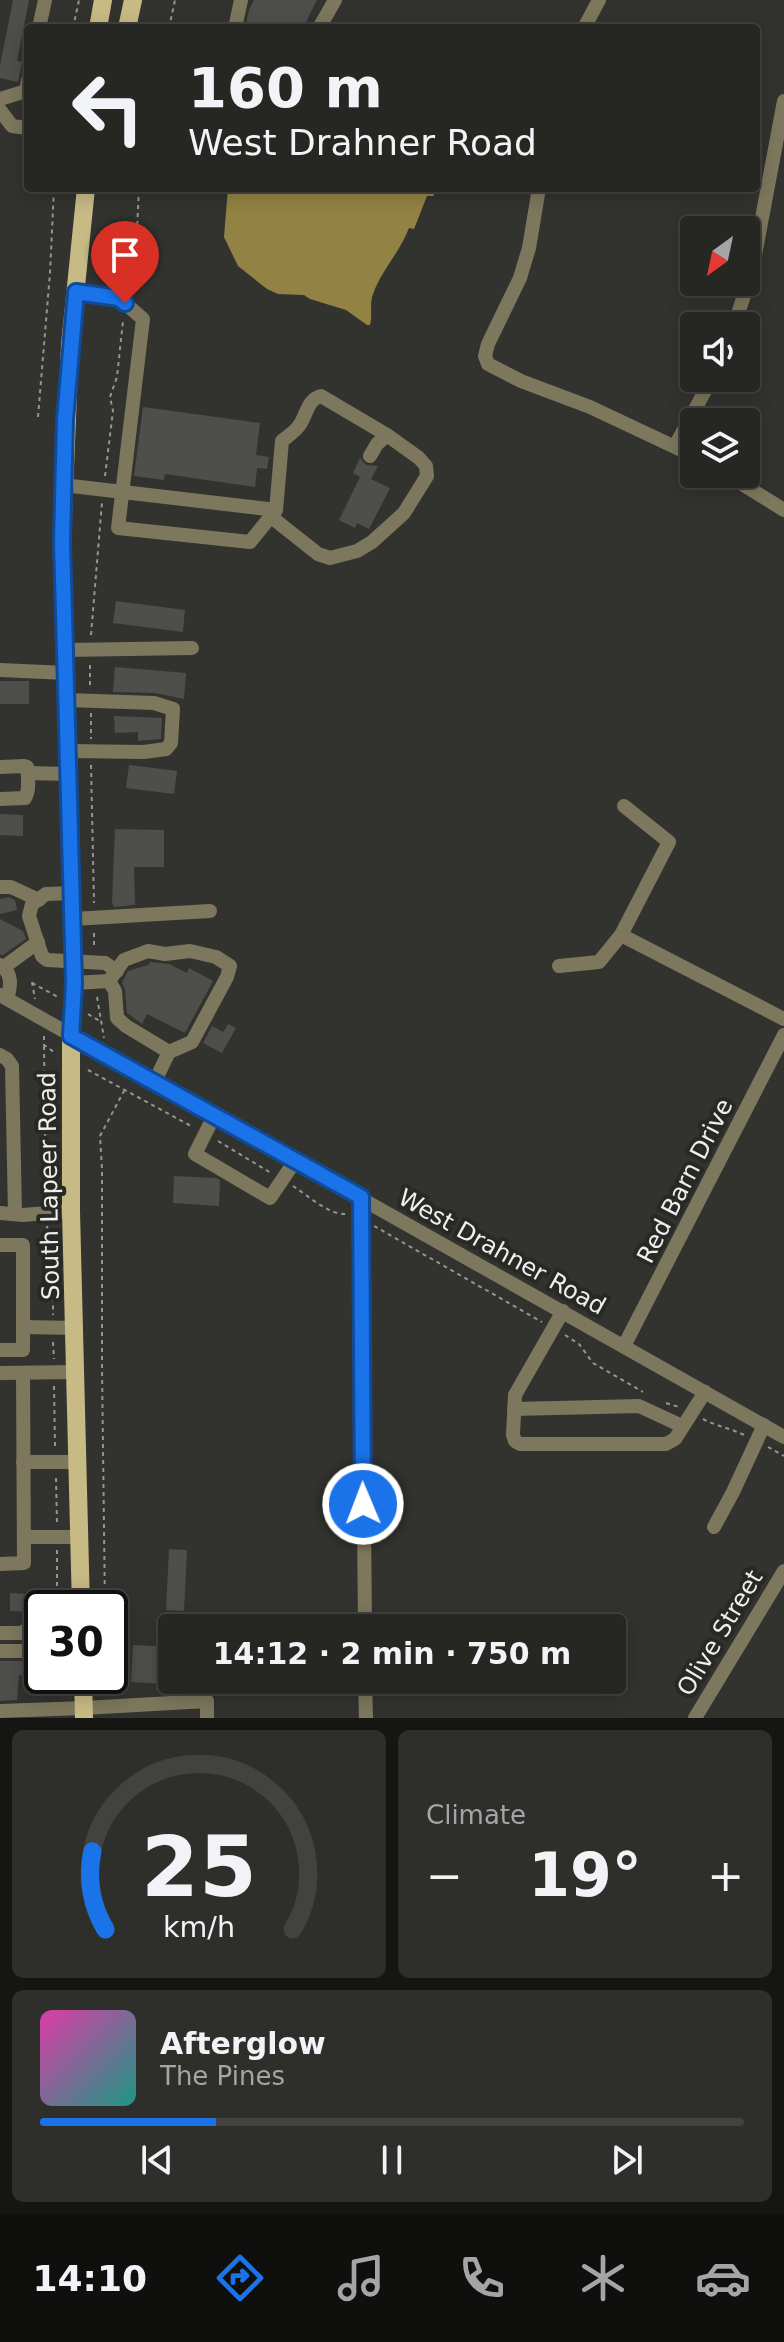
<!DOCTYPE html>
<meta charset="utf-8">
<style>
:root{--surface:#262623;--page:#2e2e2b;--text:#f1f3f6;--muted:#a4a5a6;--line:#424341;--accent:#1a73e8}
body{margin:0;font-family:"DejaVu Sans",sans-serif;background:var(--page);color:var(--text);height:100vh;display:flex;flex-direction:column;font-size:30px;white-space:nowrap}
*{box-sizing:border-box;margin:0}
p{font-size:26px;color:var(--muted)}
.icon{flex:none;width:44px;height:44px;fill:none;stroke:currentColor;stroke-width:2;stroke-linecap:round;stroke-linejoin:round}
.map{position:relative;height:1718px;overflow:hidden}
.sheet{display:flex;flex-direction:column;gap:12px;padding:12px;background:#151513;flex:1}
.sheet>*{flex:none}
.guide{position:absolute;left:24px;top:24px;width:736px;height:168px;border-radius:8px;box-shadow:0 4px 20px #0003,0 0 0 2px var(--line);background:#262623;color:var(--text);overflow:hidden}
.needle{width:52px;rotate:213deg}
.controls{position:absolute;left:680px;top:216px;display:grid;gap:16px}
.controls a{display:grid;place-items:center;width:80px;height:80px;border-radius:8px;background:var(--surface);box-shadow:0 4px 20px #0003,0 0 0 2px var(--line);font-size:40px}
.speed{position:absolute;left:24px;top:1590px;display:flex;gap:16px;font-size:40px;font-weight:700;text-align:center}
.speed>*{display:grid;place-content:center;width:104px;height:104px;border-radius:50%;background:var(--surface);box-shadow:0 4px 20px #0003,0 0 0 2px var(--line);line-height:1}
.speed .limit{border:4px solid #111;border-radius:12px;background:#fff;color:#111}
.pin{position:absolute;display:grid;place-items:center;width:68px;height:68px;color:#fff;margin:-82px -34px;border-radius:50% 50% 50% 0;rotate:-45deg;box-shadow:0 0 8px #0007}
.pin .icon{rotate:45deg}
.me{position:absolute;width:88px;margin:-44px;rotate:359deg;stroke-linejoin:round;filter:drop-shadow(0 0 6px #0008)}
.turn{display:flex;align-items:center;gap:28px;height:168px;padding:0 32px;font-size:36px}
.turn .icon{width:104px;height:104px;stroke-width:2.5}
.turn b{display:block;font-size:56px;line-height:68px}
.big{font-size:60px;font-weight:600;line-height:1.1}
.sheet .tile{flex:1;display:flex;flex-direction:column;justify-content:center;gap:12px;min-width:0;padding:0 28px;border-radius:12px;background:var(--page)}
.sheet .dial{align-items:center;gap:0}
.dial svg{height:208px;overflow:visible;fill:none;stroke:var(--line);stroke-width:7;stroke-linecap:round;text-anchor:middle}
.dial text{fill:var(--text);stroke:none}
.song{display:flex;align-items:center;gap:24px}
.cover{width:96px;height:96px;border-radius:12px;background:linear-gradient(135deg,hsl(320 70% 55%),hsl(170 70% 35%))}
.played{height:8px;border-radius:4px;background:linear-gradient(90deg,var(--accent) 25%,var(--line) 25%)}
.keys{display:flex;justify-content:space-around;direction:ltr}
.heat{display:flex;justify-content:space-between;align-items:center;font-size:44px;direction:ltr}
.sheet .tiles{flex:1;display:grid;gap:12px;grid-template-columns:1fr 1fr}
.tile:last-child{grid-column:span 2}
.trip{position:absolute;left:158px;top:1614px;width:468px;height:80px;border-radius:8px;background:var(--surface);box-shadow:0 4px 20px #0003,0 0 0 2px var(--line);font-weight:600;line-height:80px;text-align:center}
.menu{display:flex;height:128px;justify-content:space-around;align-items:center;background:#0f0f0e;color:var(--muted)}
.menu .icon{width:56px;height:56px}
.menu .active{color:var(--accent)}
.menu b{font-size:36px;color:var(--text)}
.map>svg:first-child{display:block}
</style>
<div class="map">
<svg width="784" height="1718" viewBox="0 0 784 1718">
<rect width="100%" height="100%" fill="#32322f"/>
<!-- water -->
<path fill="#928344" d="M228,188H438L433,196H427L414,229L409,228C400,252 381,271 373,294C369,305 373,315 370,325H367L346,310L310,299L304,295L278,294L267,289L238,266L224,237Z"/>
<!-- building -->
<g fill="#4e4e4b">
<path d="M13,0H29L17,61L22,62L18,82L0,78V66Z"/>
<path d="M254,0H317L303,28H245L249,10Z"/>
<path d="M143,407L260,423L256,455L269,457L267,469L257,468L255,487L165,474L164,480L134,476Z"/>
<path d="M360,458L366,465L378,466L371,479L390,488L369,529L357,523L355,528L339,520L360,477L353,473Z"/>
<path d="M116,601L185,610L183,632L113,623Z"/>
<path d="M115,667L186,673L184,699L155,693L113,692Z"/>
<rect x="0" y="681" width="29" height="23"/>
<path d="M114,716L162,718L161,739L138,741V732L115,733Z"/>
<path d="M129,765L177,771L174,794L126,788Z"/>
<path d="M0,814L23,815V836L0,835Z"/>
<path d="M115,829L164,830V867H134L135,905L114,907L112,903Z"/>
<path d="M9,897L15,900L17,910L0,914V899Z"/>
<path d="M0,919L23,931L26,939L3,955L0,954Z"/>
<path d="M150,962L169,964L187,973L189,968L213,981L185,1033L147,1014L142,1024L127,1013L125,990L122,983L128,971L148,965Z"/>
<path d="M228,1024L236,1028L222,1053L203,1043L212,1026L223,1032Z"/>
<path d="M174,1176L216,1178L220,1180L219,1206L173,1203Z"/>
<path d="M169,1549L187,1550L184,1611L166,1610Z"/>
<path d="M10,1593L26,1594L25,1612L10,1611Z"/>
<path d="M133,1645L172,1647V1668H165L164,1684L131,1682Z"/>
<path d="M0,1661H24L23,1676L19,1675L17,1700L0,1701Z"/>
</g>
<g fill="none" stroke-linecap="round" stroke-linejoin="round">
<!-- path -->
<g stroke="#959593" stroke-width="2" stroke-dasharray="4 4" stroke-linecap="butt">
<path d="M73,28L79,0"/>
<path d="M169,28L175,0"/>
<path d="M124,287L127,257L137,230L139,188"/>
<path d="M38,417L50,273L54,188"/>
<path d="M105,476L113,411L110,397L117,377L123,321"/>
<path d="M91,635L102,502"/>
<path d="M90,665V687"/>
<path d="M91,713V739"/>
<path d="M91,765L94,903"/>
<path d="M94,933V947"/>
<path d="M32,982L35,999"/>
<path d="M32,983L58,997"/>
<path d="M97,997L104,1038"/>
<path d="M88,1014L100,1021"/>
<path d="M44,1036V1045L54,1052"/>
<path d="M44,1046L46,1200"/>
<path d="M88,1070L191,1126"/>
<path d="M218,1141L271,1173"/>
<path d="M293,1186C309,1196 328,1215 347,1214"/>
<path d="M47,1226L53,1260V1315"/>
<path d="M374,1226L542,1322"/>
<path d="M565,1335L579,1344L593,1363L643,1392"/>
<path d="M53,1342L54,1359"/>
<path d="M54,1386L55,1447"/>
<path d="M666,1403L679,1407"/>
<path d="M703,1419C716,1426 730,1428 744,1435"/>
<path d="M768,1447L784,1456"/>
<path d="M56,1478L57,1523"/>
<path d="M57,1550V1608"/>
<path d="M105,1608L102,1368V1169L100,1136L124,1091"/>
<path d="M59,1676V1695"/>
<path d="M106,1676V1693"/>
</g>
<!-- minor -->
<g stroke="#7d775d" stroke-width="14">
<path d="M39,28L45,0"/>
<path d="M235,28L241,0"/>
<path d="M319,28L335,0"/>
<path d="M584,28L599,0"/>
<path d="M0,99L26,91L28,80"/>
<path d="M0,110L12,126L28,128"/>
<path d="M539,188L529,248L520,278L488,344L485,356L488,364L521,381L590,407L694,456"/>
<path d="M76,292L119,298L143,319L118,528L250,542L276,510"/>
<path d="M734,326L752,271L784,101"/>
<path d="M675,446L712,378"/>
<path d="M726,474L784,510"/>
<path d="M63,485L276,510L282,441C287,437 294,432 298,427C307,417 306,400 321,396L387,435"/>
<path d="M270,516L318,554L330,558L357,551L372,542L404,513L427,476L426,466L419,458L387,435L377,444L370,456"/>
<path d="M66,650L192,648"/>
<path d="M0,670L67,673"/>
<path d="M68,700L154,703L173,709L171,743L166,749L144,752L69,751"/>
<path d="M0,767L24,766L27,767C28,777 30,790 25,798L0,799"/>
<path d="M28,773L69,774"/>
<path d="M0,887H11L39,900"/>
<path d="M72,893L46,894L32,904L29,916L42,956L47,960L105,963L117,971"/>
<path d="M73,919L210,911"/>
<path d="M621,935L784,1019"/>
<path d="M0,965C13,973 11,986 7,999"/>
<path d="M559,966L599,962L621,935L669,842L624,806"/>
<path d="M4,967L38,942"/>
<path d="M109,981L115,991L117,1018L126,1026L169,1052"/>
<path d="M74,983L109,981L124,960L148,951L165,954L190,951L216,957L230,966L227,977L192,1042L169,1052L154,1083"/>
<path d="M0,995L784,1437"/>
<path d="M0,1055L7,1059L12,1066L15,1214"/>
<path d="M214,1116L195,1154L270,1198L295,1161"/>
<path d="M361,1197L365,1628"/>
<path d="M0,1213L23,1215L71,1211"/>
<path d="M0,1245H23V1350H0"/>
<path d="M563,1311L515,1395L513,1435L515,1441L520,1444H666L675,1439L705,1392"/>
<path d="M24,1327L74,1328"/>
<path d="M624,1346L784,1035"/>
<path d="M0,1373L76,1372"/>
<path d="M514,1409L639,1406L682,1426"/>
<path d="M23,1462H78"/>
<path d="M714,1527L733,1492L764,1425"/>
<path d="M24,1537H80"/>
<path d="M0,1564L24,1563L23,1373"/>
<path d="M0,1633H21L42,1622"/>
<path d="M0,1651H42"/>
<path d="M365,1680L366,1718"/>
<path d="M0,1711L84,1708L207,1701V1718"/>
<path d="M695,1718L784,1571"/>
</g>
<!-- major -->
<g stroke="#c8ba85" stroke-width="18">
<path d="M98,28L103,0"/>
<path d="M127,28L133,0"/>
<path d="M81,1608L71,1211V1036L74,983L62,541L70,345L86,188"/>
<path d="M83,1676L84,1718"/>
</g>
</g>
<g fill="none" stroke-linecap="round" stroke-linejoin="round">
<!-- route casing -->
<g stroke="#114b97" stroke-width="20">
<path id="route" d="M125,303L119,298L76,292L65,420L62,541L74,983L71,1036L361,1197L363,1504"/>
</g>
<!-- route -->
<use href="#route" stroke="#1a73e8" stroke-width="14"/>
</g>
<g text-anchor="middle" dominant-baseline="central" stroke-width="8" stroke-linejoin="round" paint-order="stroke">
<!-- street labels -->
<g font-size="24" fill="#efefed" stroke="#282825">
<text transform="translate(685 1181) rotate(-63)">Red Barn Drive</text>
<text transform="translate(49 1186) rotate(-91)">South Lapeer Road</text>
<text transform="translate(502 1252) rotate(29)">West Drahner Road</text>
<text transform="translate(720 1633) rotate(-59)">Olive Street</text>
</g>
</g>
</svg>
<div class="controls">
<a><svg class="needle" viewBox="-14 -14 28 28"><path d="M0-13l5 13h-10z" fill="#e53935"/><path d="M0 13l5-13h-10z" fill="#a4a5a6"/></svg></a>
<a><svg class="icon" aria-label="sound" viewBox="0 0 24 24"><path d="M4 9h4l5-4v14l-5-4H4zM17 9q2 3 0 6"/></svg></a>
<a><svg class="icon" aria-label="layers" viewBox="0 0 24 24"><path d="M12 4l9 5-9 5-9-5zM3 14l9 5 9-5"/></svg></a>
</div>
<div class="speed"><div class="limit">30</div></div>
<div class="pin" style="left:125px;top:303px;background:#d93025"><svg class="icon" aria-label="arrive" viewBox="0 0 24 24"><path d="M6 21V4h12l-3 4 3 4H6"/></svg></div>
<svg class="me" style="left:363px;top:1504px" viewBox="-20 -20 40 40"><circle r="17" fill="#1a73e8" stroke="#fff" stroke-width="3"/><path d="M0-11L8 9 0 5-8 9z" fill="#fff"/></svg>
<div class="trip">14:12 · 2 min · 750 m</div>
<div class="guide">
<div class="turn"><svg class="icon" aria-label="left" viewBox="0 0 24 24"><path d="M17 20v-9H6M10 6l-5 5 5 5"/></svg><div><b>160 m</b>West Drahner Road</div></div>
</div>
</div>
<section class="sheet">
<div class="tiles">
<div class="tile dial"><svg viewBox="0 0 100 80">
<path d="M14 69A42 42 0 1 1 86 69"/>
<path d="M14 69A42 42 0 0 1 9 39" stroke="#1a73e8"/>
<text x="50" y="56" font-size="32" font-weight="700">25</text>
<text x="50" y="72" font-size="11">km/h</text>
</svg></div>
<div class="tile"><p>Climate</p>
<div class="heat"><a>−</a><b class="big">19°</b><a>+</a></div>
</div>
<div class="tile">
<div class="song"><i class="cover"></i><div><b>Afterglow</b><p>The Pines</p></div></div>
<div class="played"></div>
<div class="keys"><svg class="icon" aria-label="previous" viewBox="0 0 24 24"><path d="M18 5L8 12l10 7zM5 5v14"/></svg><svg class="icon" aria-label="pause" viewBox="0 0 24 24"><path d="M8 5v14M16 5v14"/></svg><svg class="icon" aria-label="next" viewBox="0 0 24 24"><path d="M6 5l10 7-10 7zM19 5v14"/></svg></div>
</div>
</div>
</section>
<nav class="menu">
<b>14:10</b>
<svg class="icon active" aria-label="directions" viewBox="0 0 24 24"><path d="M12 3l9 9-9 9-9-9zM9 14v-3h6M13 9l2 2-2 2"/></svg>
<svg class="icon" aria-label="music" viewBox="0 0 24 24"><path d="M9 18V5l10-2v13"/><circle cx="6" cy="18" r="3"/><circle cx="16" cy="16" r="3"/></svg>
<svg class="icon" aria-label="phone" viewBox="0 0 24 24"><path d="M5 4h4l2 5-3 2q2 4 5 5l2-3 5 2v4C11 20 4 13 5 4z"/></svg>
<svg class="icon" aria-label="climate" viewBox="0 0 24 24"><path d="M12 3v18M4 7l16 10M4 17L20 7"/></svg>
<svg class="icon" aria-label="car" viewBox="0 0 24 24"><path d="M5 17H2v-5l4-1 3-4h7l3 4 3 1v5h-3M9 17h6M6 11h13"/><circle cx="7" cy="17" r="2"/><circle cx="17" cy="17" r="2"/></svg>
</nav>
